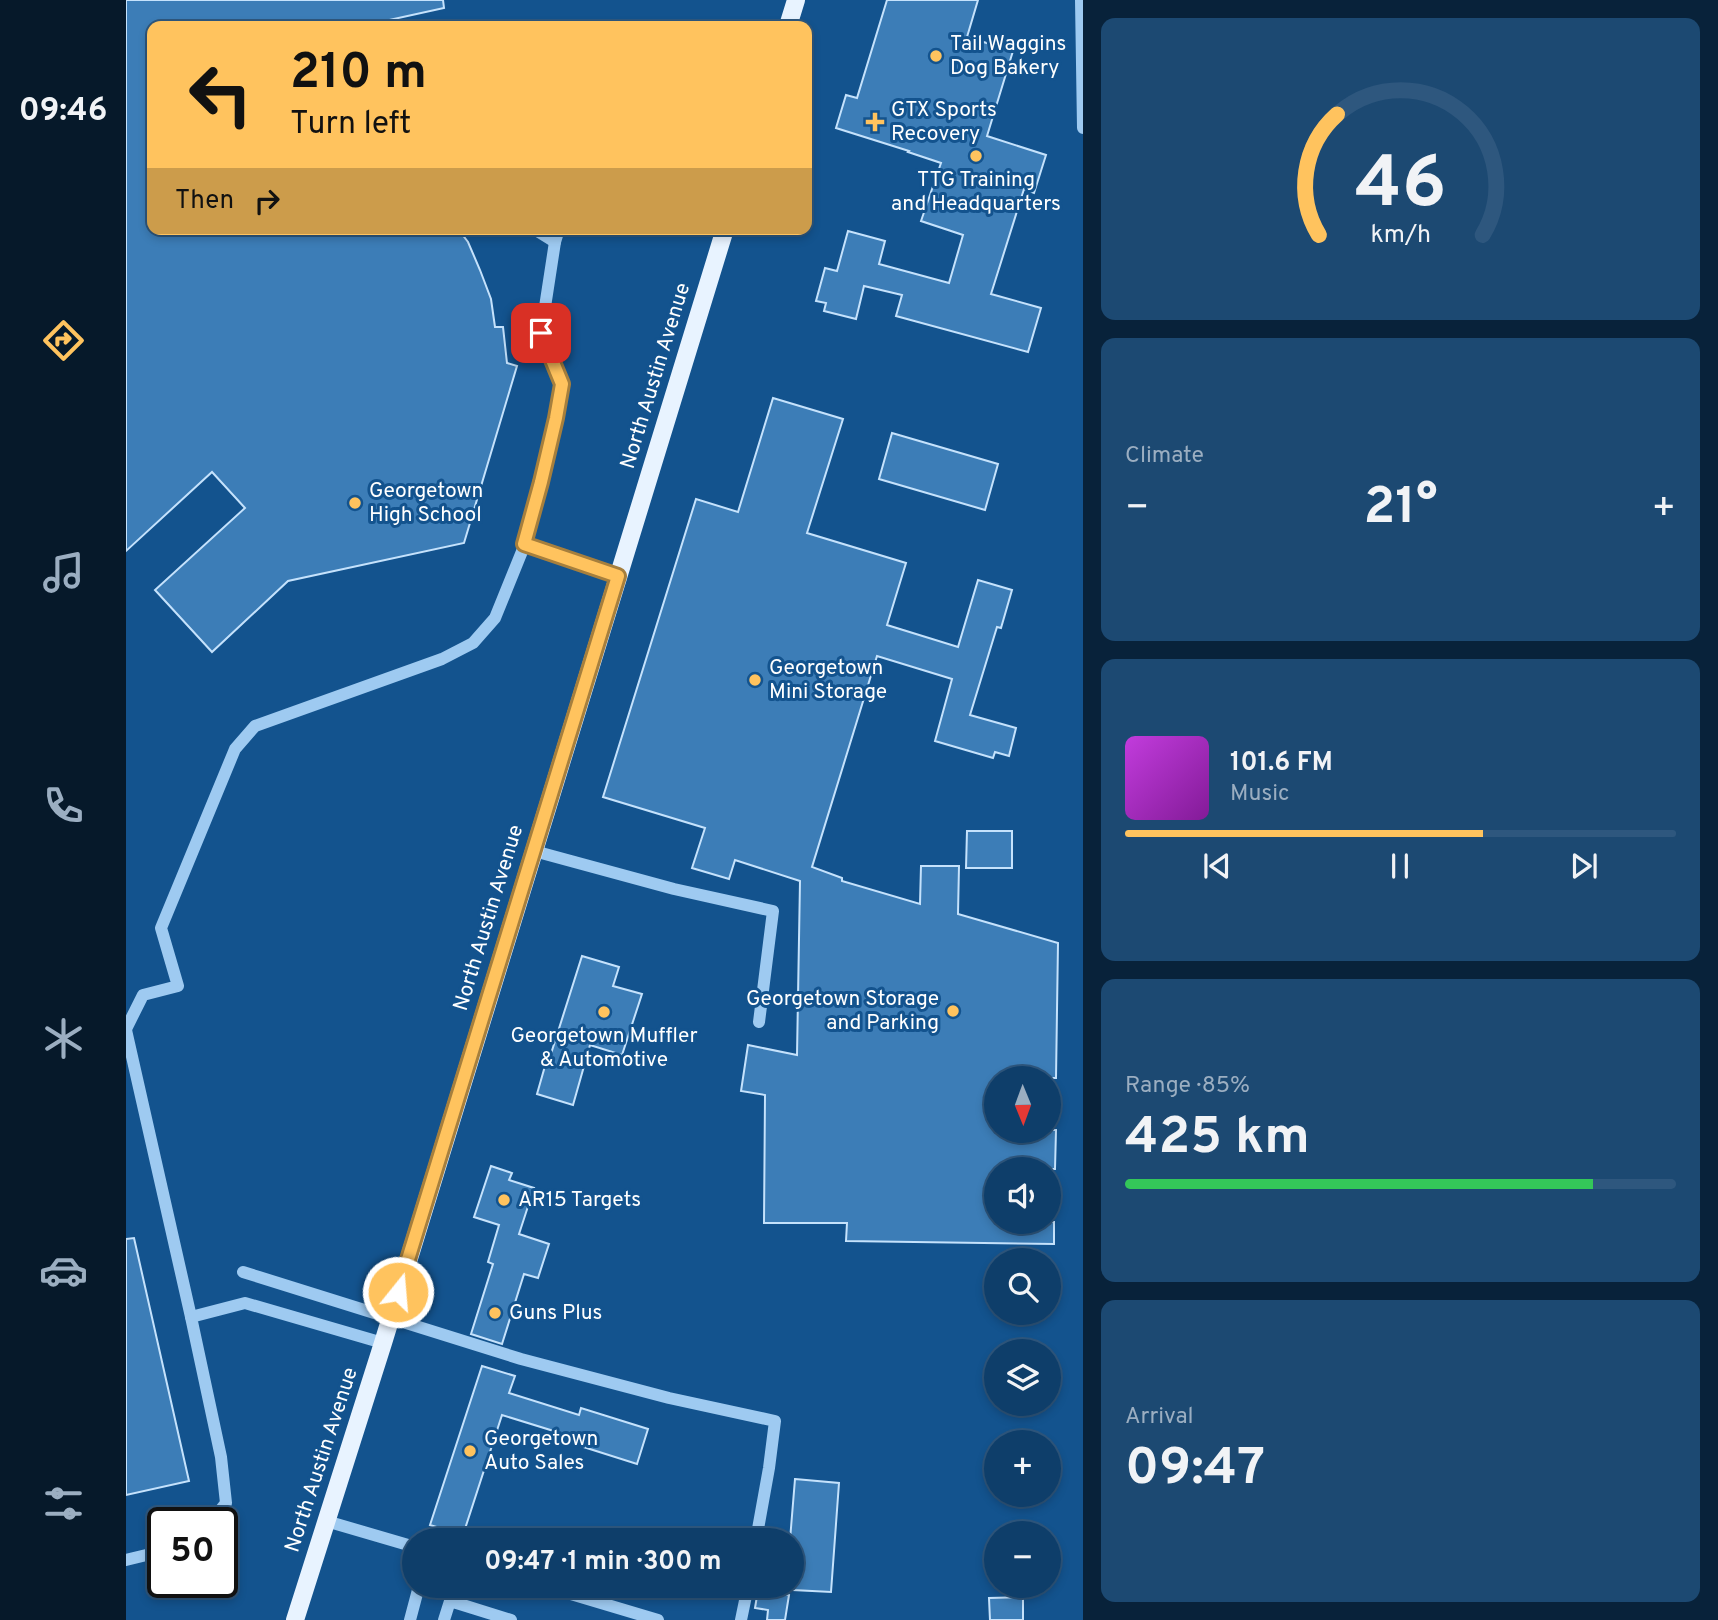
<!DOCTYPE html>
<meta charset="utf-8">
<style>
:root{--surface:#0e3e6a;--page:#1c4972;--text:#f1f3f6;--muted:#9baec1;--line:#2e577e;--accent:#ffc35e}
body{margin:0;font-family:Overpass,sans-serif;background:var(--page);color:var(--text);height:100vh;display:flex;flex-direction:column;font-size:26px;white-space:nowrap}
*{box-sizing:border-box;margin:0}
p{font-size:23px;color:var(--muted)}
.icon{flex:none;width:38px;height:38px;fill:none;stroke:currentColor;stroke-width:2;stroke-linecap:round;stroke-linejoin:round}
.map{position:relative;flex:1;overflow:hidden}
.details{display:flex;flex-direction:column;gap:18px;padding:18px;background:#08223a;width:635px}
.details>*{flex:none}
.banner{position:absolute;left:21px;top:21px;width:665px;height:214px;border-radius:14px;box-shadow:0 4px 10px #0003,0 0 0 2px var(--line);background:#ffc35e;color:#111;overflow:hidden}
.needle{width:46px;rotate:179deg}
.buttons{position:absolute;left:858px;top:1066px;display:grid;gap:14px}
.buttons a{display:grid;place-items:center;width:77px;height:77px;border-radius:50%;background:var(--surface);box-shadow:0 4px 10px #0003,0 0 0 2px var(--line);font-size:35px}
.speed{position:absolute;left:21px;top:1507px;display:flex;gap:14px;font-size:35px;font-weight:700;text-align:center}
.speed>*{display:grid;place-content:center;width:91px;height:91px;border-radius:50%;background:var(--surface);box-shadow:0 4px 10px #0003,0 0 0 2px var(--line);line-height:1}
.speed .limit{border:4px solid #111;border-radius:10px;background:#fff;color:#111}
.pin{position:absolute;display:grid;place-items:center;width:60px;height:60px;color:#fff;margin:-30px;border-radius:14px;box-shadow:0 4px 10px #0006}
.me{position:absolute;width:77px;margin:-38px;rotate:17deg;stroke-linejoin:round;filter:drop-shadow(0 0 5px #0008)}
.turn{display:flex;align-items:center;gap:24px;height:147px;padding:0 28px;font-size:32px}
.turn .icon{width:91px;height:91px;stroke-width:2.5}
.turn b{display:block;font-size:49px;line-height:60px}
.then{display:flex;align-items:center;height:66px;padding:0 28px;background:#0003;gap:14px;font-size:26px}
.big{font-size:52px;font-weight:700;line-height:1.1}
.details .widget{flex:1;display:flex;flex-direction:column;justify-content:center;gap:10px;min-width:0;padding:0 24px;border-radius:14px;background:var(--page)}
.details .dial{align-items:center;gap:0}
.dial svg{height:182px;overflow:visible;fill:none;stroke:var(--line);stroke-width:7;stroke-linecap:round;text-anchor:middle}
.dial text{fill:var(--text);stroke:none}
.song{display:flex;align-items:center;gap:21px}
.cover{width:84px;height:84px;border-radius:10px;background:linear-gradient(135deg,hsl(290 70% 55%),hsl(290 70% 35%))}
.played{height:7px;border-radius:4px;background:linear-gradient(90deg,var(--accent) 65%,var(--line) 65%)}
.keys{display:flex;justify-content:space-around;direction:ltr}
.heat{display:flex;justify-content:space-between;align-items:center;font-size:38px;direction:ltr}
.charge{height:10px;border-radius:5px;background:linear-gradient(90deg,#34c759 85%,var(--line) 0)}
.trip{position:absolute;left:276px;top:1528px;width:402px;height:70px;border-radius:35px;background:var(--surface);box-shadow:0 4px 10px #0003,0 0 0 2px var(--line);font-weight:700;line-height:70px;text-align:center}
main{display:flex;flex:1;min-height:0}
.tabs{display:flex;flex-direction:column;width:126px;justify-content:space-around;align-items:center;background:#06192a;color:var(--muted)}
.tabs .icon{width:49px;height:49px}
.tabs .current{color:var(--accent)}
.tabs b{font-size:32px;color:var(--text)}
.map>svg:first-child{display:block}
</style>
<main>
<nav class="tabs">
<b>09:46</b>
<svg class="icon current" aria-label="directions" viewBox="0 0 24 24"><path d="M12 3l9 9-9 9-9-9zM9 14v-3h6M13 9l2 2-2 2"/></svg>
<svg class="icon" aria-label="music" viewBox="0 0 24 24"><path d="M9 18V5l10-2v13"/><circle cx="6" cy="18" r="3"/><circle cx="16" cy="16" r="3"/></svg>
<svg class="icon" aria-label="phone" viewBox="0 0 24 24"><path d="M5 4h4l2 5-3 2q2 4 5 5l2-3 5 2v4C11 20 4 13 5 4z"/></svg>
<svg class="icon" aria-label="climate" viewBox="0 0 24 24"><path d="M12 3v18M4 7l16 10M4 17L20 7"/></svg>
<svg class="icon" aria-label="car" viewBox="0 0 24 24"><path d="M5 17H2v-5l4-1 3-4h7l3 4 3 1v5h-3M9 17h6M6 11h13"/><circle cx="7" cy="17" r="2"/><circle cx="17" cy="17" r="2"/></svg>
<svg class="icon" aria-label="filters" viewBox="0 0 24 24"><path d="M4 7h16M4 17h16"/><circle cx="9" cy="7" r="2"/><circle cx="15" cy="17" r="2"/></svg>
</nav>
<div class="map">
<svg width="957" height="1620" viewBox="0 0 957 1620">
<rect width="100%" height="100%" fill="#13538e"/>
<!-- building -->
<g fill="#3c7db7" stroke="#c5e2fc" stroke-width="2">
<path d="M0,0H317L318,8L236,26H26V229H332L342,242L354,270L365,299L369,327H377L381,363L391,366L338,543L162,581L86,652L29,590L119,508L86,472L0,551Z"/>
<path d="M761,0H852L841,37L887,51L861,136L920,155L908,193L898,189L865,294L915,308L902,352L770,316L776,295L738,286L730,319L698,311L700,303L690,301L699,268L711,271L722,231L759,241L753,264L823,283L837,235L795,221L815,163L782,152L783,151L710,128L720,95L731,98Z"/>
<path d="M647,398L717,419L681,533L780,563L761,625L832,647L852,580L886,590L875,628L871,627L844,715L890,728L883,756L869,752L867,758L809,741L826,679L751,656L686,867L716,878V881L794,904L795,866H833L832,914L932,943L930,1078H870V1130H930L929,1169H870V1222H928V1244L720,1241L721,1223H638L639,1095L615,1091L622,1045L671,1055L674,881L609,860L603,879L566,868L579,828L477,797L570,499L612,512Z"/>
<path d="M766,433L872,464L859,510L753,479Z"/>
<path d="M841,831H886V868H840Z"/>
<path d="M456,956L493,967L487,986L516,994L496,1055L464,1045L447,1105L411,1094L421,1059L423,1060Z"/>
<path d="M365,1166L386,1173L383,1180L408,1188L393,1234L423,1244L412,1278L398,1274L376,1344L345,1334L367,1264L362,1262L373,1225L348,1217Z"/>
<path d="M8,1238L63,1481L0,1495V1239Z"/>
<path d="M356,1366L389,1376L383,1393L453,1415L455,1408L522,1429L511,1464L445,1443L447,1437L376,1415L337,1535L304,1525Z"/>
<path d="M669,1479L713,1483L705,1592L667,1590V1540H664Z"/>
<path d="M632,1590L663,1595L659,1620H641L642,1610L629,1608Z"/>
<path d="M897,1597V1620H864L863,1598Z"/>
</g>
<g fill="none" stroke-linecap="round" stroke-linejoin="round">
<!-- minor -->
<g stroke="#9ecaf1" stroke-width="12">
<path d="M955,0L957,128"/>
<path d="M408,229L429,242"/>
<path d="M399,544L492,576"/>
<path d="M408,851L548,889L647,911L633,1022"/>
<path d="M0,1029L17,995L52,986L35,928L109,749L129,726L316,659L347,643L369,618L399,544L415,482L430,418L436,384L415,333L429,242L433,229"/>
<path d="M0,1030L65,1317"/>
<path d="M117,1272L395,1359L543,1398L649,1421L643,1468L630,1540"/>
<path d="M200,1521L289,1547"/>
<path d="M85,1522L100,1503L95,1457L65,1317L119,1303L257,1343"/>
<path d="M0,1560L37,1551"/>
<path d="M418,1586L532,1620"/>
<path d="M284,1620L293,1586"/>
<path d="M318,1620L324,1601L385,1620"/>
<path d="M615,1620L622,1586"/>
</g>
<!-- major -->
<g stroke="#e8f3ff" stroke-width="18">
<path d="M662,26L670,0"/>
<path d="M169,1620L257,1343L599,229"/>
</g>
</g>
<g fill="none" stroke-linecap="round" stroke-linejoin="round">
<!-- route casing -->
<g stroke="#a67f3d" stroke-width="18">
<path id="route" d="M272,1292L492,576L398,544L415,482L430,418L436,384L415,333"/>
</g>
<!-- route -->
<use href="#route" stroke="#ffc35e" stroke-width="12"/>
</g>
<!-- markers -->
<g fill="#ffc35e" stroke="#13538e" stroke-width="2.5">
<circle cx="810" cy="56" r="7"/>
<path d="M745.5 111.5h7v7h7v7h-7v7h-7v-7h-7v-7h7z"/>
<circle cx="850" cy="156" r="7"/>
<circle cx="229" cy="503" r="7"/>
<circle cx="629" cy="680" r="7"/>
<circle cx="827" cy="1011" r="7"/>
<circle cx="478" cy="1012" r="7"/>
<circle cx="378" cy="1200" r="7"/>
<circle cx="369" cy="1313" r="7"/>
<circle cx="344" cy="1451" r="7"/>
</g>
<g text-anchor="middle" dominant-baseline="central" stroke-width="6" stroke-linejoin="round" paint-order="stroke">
<!-- poi labels -->
<g font-size="21" fill="#fff" stroke="#13538e" text-anchor="start">
<text x="824" y="44">Tail Waggins<tspan x="824" dy="24">Dog Bakery</tspan></text>
<text x="765" y="110">GTX Sports<tspan x="765" dy="24">Recovery</tspan></text>
<text x="850" y="180" text-anchor="middle">TTG Training<tspan x="850" dy="24">and Headquarters</tspan></text>
<text x="243" y="491">Georgetown<tspan x="243" dy="24">High School</tspan></text>
<text x="643" y="668">Georgetown<tspan x="643" dy="24">Mini Storage</tspan></text>
<text x="813" y="999" text-anchor="end">Georgetown Storage<tspan x="813" dy="24">and Parking</tspan></text>
<text x="478" y="1036" text-anchor="middle">Georgetown Muffler<tspan x="478" dy="24">&amp; Automotive</tspan></text>
<text x="392" y="1200">AR15 Targets</text>
<text x="383" y="1313">Guns Plus</text>
<text x="358" y="1439">Georgetown<tspan x="358" dy="24">Auto Sales</tspan></text>
</g>
<!-- street labels -->
<g font-size="21" fill="#fff" stroke="#13538e">
<text transform="translate(530 376) rotate(-73)">North Austin Avenue</text>
<text transform="translate(363 918) rotate(-73)">North Austin Avenue</text>
<text transform="translate(196 1460) rotate(-72)">North Austin Avenue</text>
</g>
</g>
</svg>
<div class="buttons">
<a><svg class="needle" viewBox="-14 -14 28 28"><path d="M0-13l5 13h-10z" fill="#e53935"/><path d="M0 13l5-13h-10z" fill="#9baec1"/></svg></a>
<a><svg class="icon" aria-label="sound" viewBox="0 0 24 24"><path d="M4 9h4l5-4v14l-5-4H4zM17 9q2 3 0 6"/></svg></a>
<a><svg class="icon" aria-label="search" viewBox="0 0 24 24"><circle cx="10" cy="10" r="6"/><path d="M15 15l6 6"/></svg></a>
<a><svg class="icon" aria-label="layers" viewBox="0 0 24 24"><path d="M12 4l9 5-9 5-9-5zM3 14l9 5 9-5"/></svg></a>
<a>+</a>
<a>−</a>
</div>
<div class="speed"><div class="limit">50</div></div>
<div class="pin" style="left:415px;top:333px;background:#d93025"><svg class="icon" aria-label="arrive" viewBox="0 0 24 24"><path d="M6 21V4h12l-3 4 3 4H6"/></svg></div>
<svg class="me" style="left:272px;top:1292px" viewBox="-20 -20 40 40"><circle r="17" fill="#ffc35e" stroke="#fff" stroke-width="3"/><path d="M0-11L8 9 0 5-8 9z" fill="#fff"/></svg>
<div class="trip">09:47 · 1 min · 300 m</div>
<div class="banner">
<div class="turn"><svg class="icon" aria-label="left" viewBox="0 0 24 24"><path d="M17 20v-9H6M10 6l-5 5 5 5"/></svg><div><b>210 m</b>Turn left</div></div>
<div class="then">Then<svg class="icon" aria-label="right" viewBox="0 0 24 24"><path d="M7 20v-9h11M14 6l5 5-5 5"/></svg></div>
</div>
</div>
<section class="details">
<div class="widget dial"><svg viewBox="0 0 100 80">
<path d="M14 69A42 42 0 1 1 86 69"/>
<path d="M14 69A42 42 0 0 1 22 16" stroke="#ffc35e"/>
<text x="50" y="56" font-size="32" font-weight="700">46</text>
<text x="50" y="72" font-size="11">km/h</text>
</svg></div>
<div class="widget"><p>Climate</p>
<div class="heat"><a>−</a><b class="big">21°</b><a>+</a></div>
</div>
<div class="widget">
<div class="song"><i class="cover"></i><div><b>101.6 FM</b><p>Music</p></div></div>
<div class="played"></div>
<div class="keys"><svg class="icon" aria-label="previous" viewBox="0 0 24 24"><path d="M18 5L8 12l10 7zM5 5v14"/></svg><svg class="icon" aria-label="pause" viewBox="0 0 24 24"><path d="M8 5v14M16 5v14"/></svg><svg class="icon" aria-label="next" viewBox="0 0 24 24"><path d="M6 5l10 7-10 7zM19 5v14"/></svg></div>
</div>
<div class="widget"><p>Range · 85%</p><b class="big">425 km</b><div class="charge"></div></div>
<div class="widget"><p>Arrival</p><b class="big">09:47</b></div>
</section>
</main>
